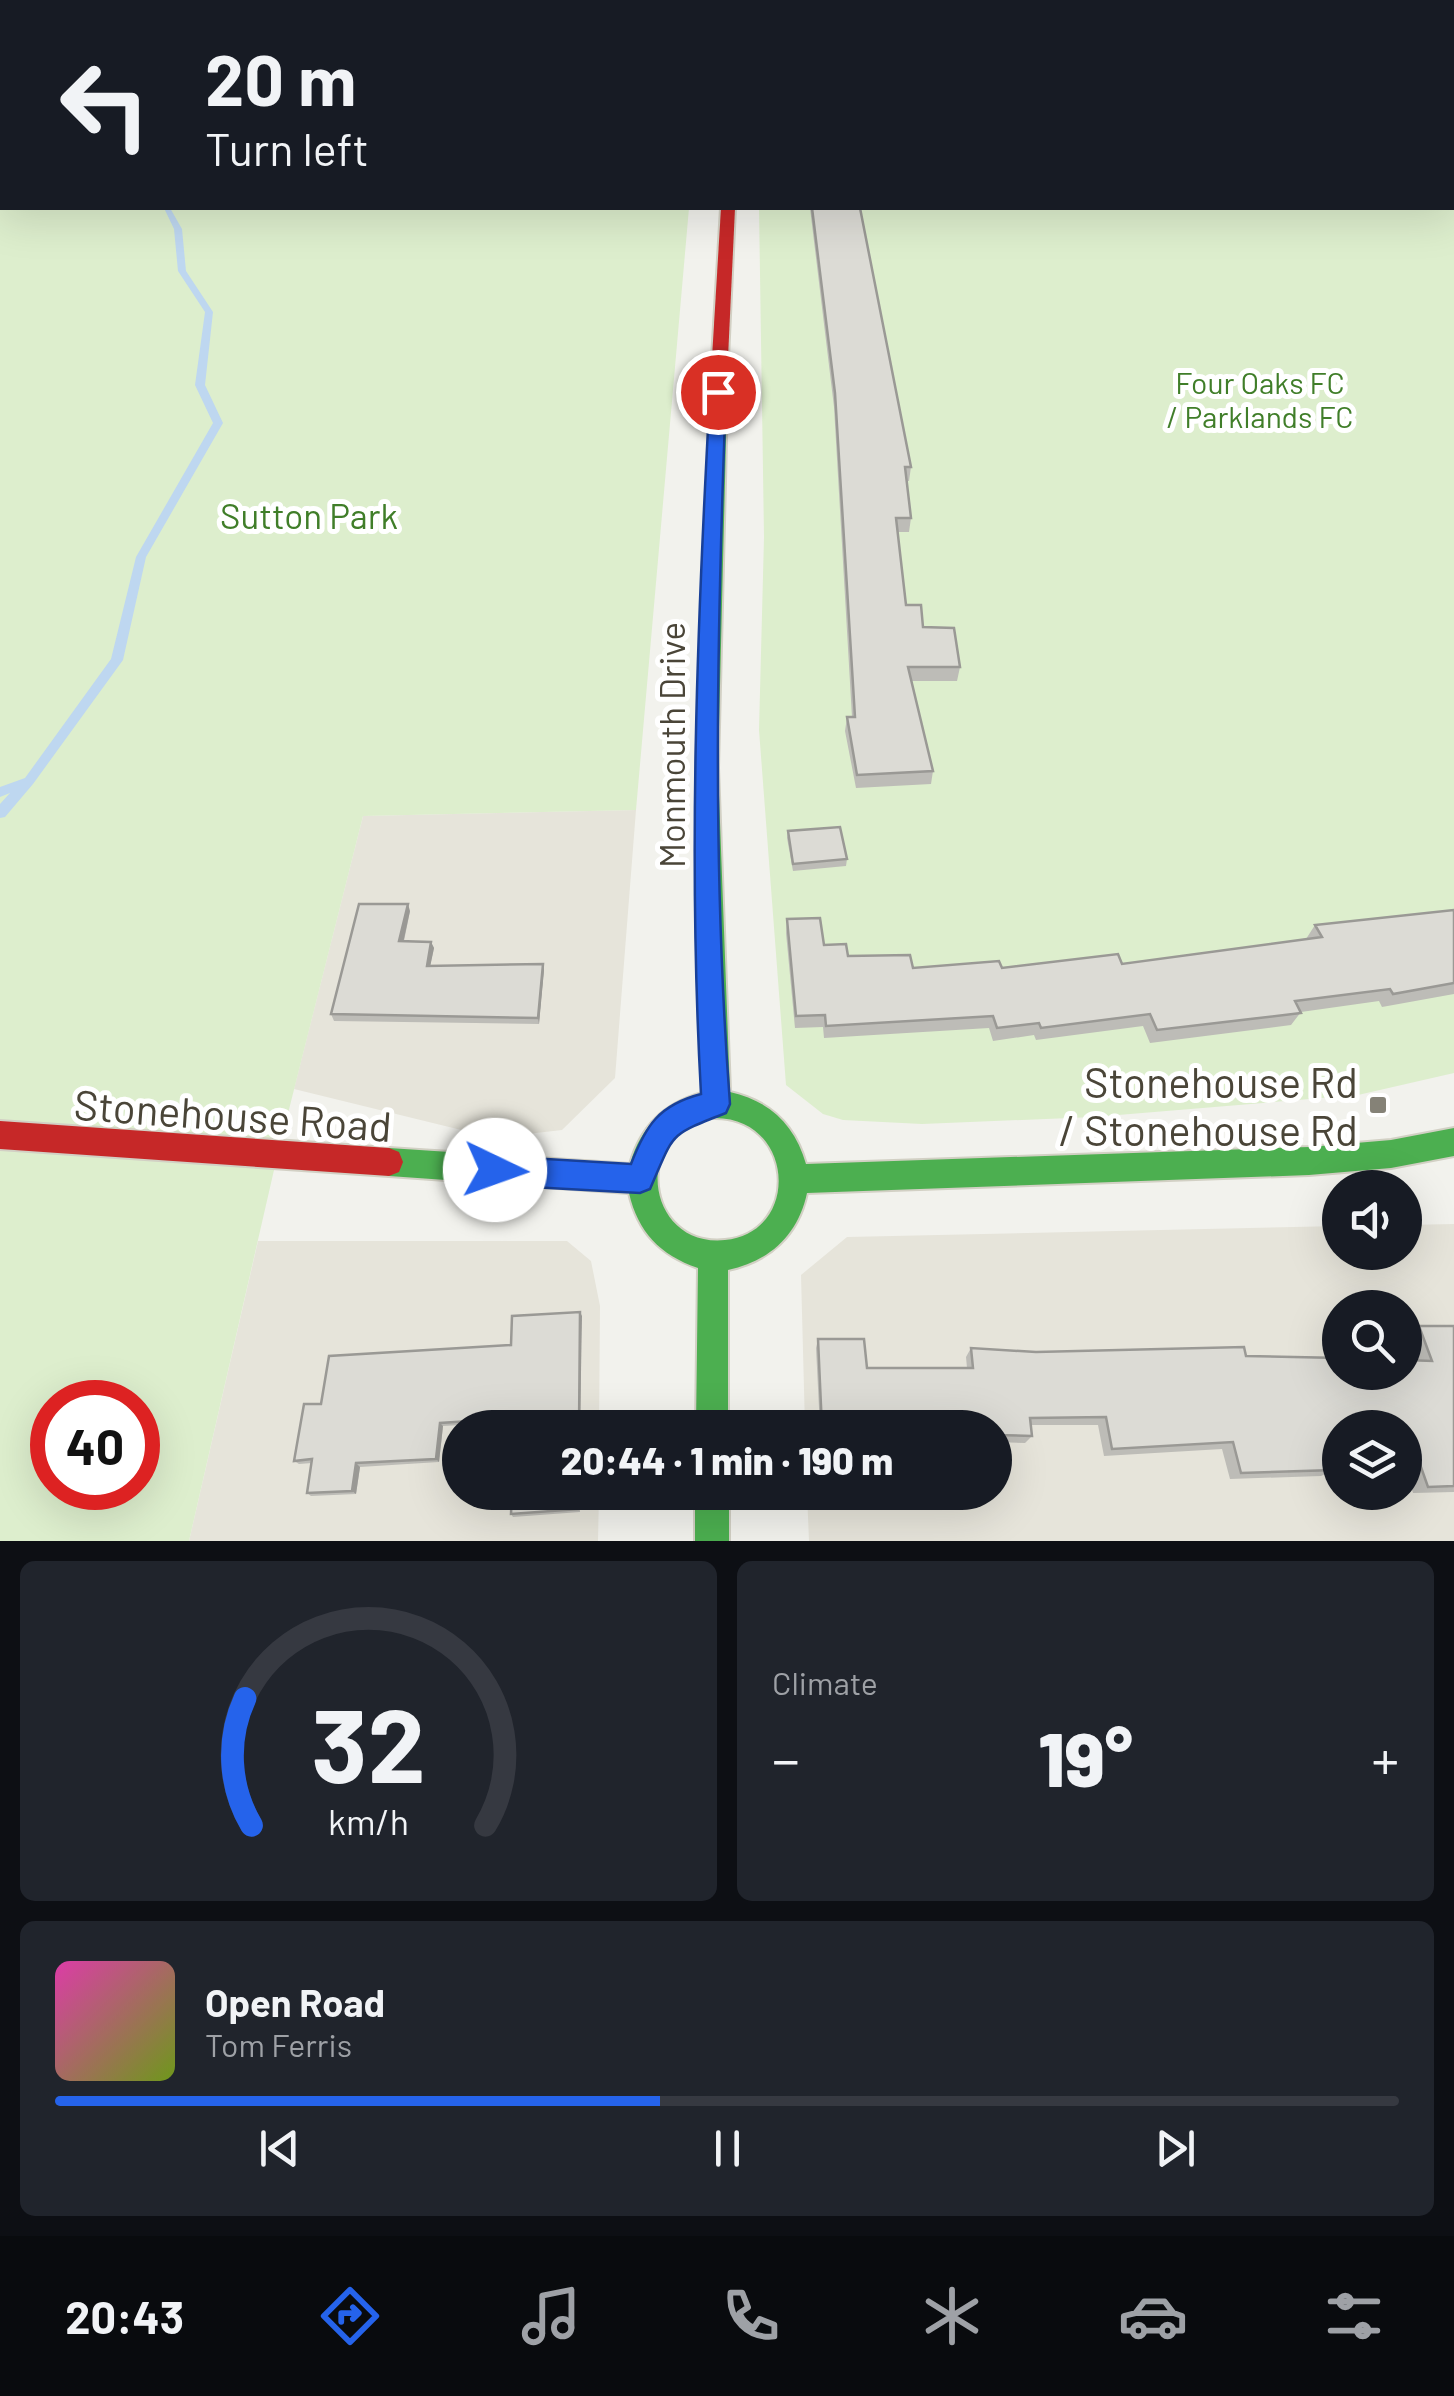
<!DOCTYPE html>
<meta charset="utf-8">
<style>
:root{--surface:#171b24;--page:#20242c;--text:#f1f3f6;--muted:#9ea1a6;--line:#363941;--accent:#2563eb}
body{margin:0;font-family:Barlow,sans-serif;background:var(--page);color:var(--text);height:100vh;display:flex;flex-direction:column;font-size:38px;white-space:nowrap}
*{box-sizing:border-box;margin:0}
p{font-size:32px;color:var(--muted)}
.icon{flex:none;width:55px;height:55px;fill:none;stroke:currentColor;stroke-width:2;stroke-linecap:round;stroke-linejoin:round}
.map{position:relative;height:1541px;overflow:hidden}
.drawer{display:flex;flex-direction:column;gap:20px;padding:20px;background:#0d0f14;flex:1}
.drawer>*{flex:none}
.top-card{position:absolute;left:0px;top:0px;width:1455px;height:210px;box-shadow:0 10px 40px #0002;background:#171b24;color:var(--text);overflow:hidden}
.fabs{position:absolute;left:1322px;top:1170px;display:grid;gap:20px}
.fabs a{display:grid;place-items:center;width:100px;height:100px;border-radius:50%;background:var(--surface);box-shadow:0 10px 40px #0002;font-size:50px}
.speed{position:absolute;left:30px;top:1380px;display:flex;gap:20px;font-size:50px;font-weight:700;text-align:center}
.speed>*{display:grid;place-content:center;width:130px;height:130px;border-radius:50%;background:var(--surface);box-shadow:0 10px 40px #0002;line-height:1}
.speed .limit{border:15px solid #d22;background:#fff;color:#111}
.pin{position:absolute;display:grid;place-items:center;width:85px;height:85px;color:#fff;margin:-42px;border:5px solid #fff;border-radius:50%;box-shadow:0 2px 10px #0007}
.me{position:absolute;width:110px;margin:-55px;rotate:93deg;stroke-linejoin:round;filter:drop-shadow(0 0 8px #0008)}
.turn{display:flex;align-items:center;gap:35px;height:210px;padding:0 40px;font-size:45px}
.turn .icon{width:130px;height:130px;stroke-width:2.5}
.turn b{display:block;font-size:70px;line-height:85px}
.big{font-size:75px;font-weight:800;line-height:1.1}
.drawer .card{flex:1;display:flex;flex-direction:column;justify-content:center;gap:15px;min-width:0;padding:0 35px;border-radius:15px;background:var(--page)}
.drawer .dial{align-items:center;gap:0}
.dial svg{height:260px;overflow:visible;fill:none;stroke:var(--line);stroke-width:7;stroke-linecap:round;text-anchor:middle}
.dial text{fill:var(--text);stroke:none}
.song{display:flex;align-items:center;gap:30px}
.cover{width:120px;height:120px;border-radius:15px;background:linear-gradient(135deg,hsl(320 70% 55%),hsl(80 70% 35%))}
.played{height:10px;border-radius:5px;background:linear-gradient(90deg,var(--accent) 45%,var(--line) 45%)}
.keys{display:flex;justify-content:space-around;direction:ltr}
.heat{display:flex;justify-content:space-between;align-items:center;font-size:55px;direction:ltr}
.drawer .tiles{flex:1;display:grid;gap:20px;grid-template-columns:1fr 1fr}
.card:last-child{grid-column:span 2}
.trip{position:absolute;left:442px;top:1410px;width:570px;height:100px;border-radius:50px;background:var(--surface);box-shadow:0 10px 40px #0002;font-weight:800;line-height:100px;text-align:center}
.tabs{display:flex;height:160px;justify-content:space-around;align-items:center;background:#090b0e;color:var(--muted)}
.tabs .icon{width:70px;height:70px}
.tabs .selected{color:var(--accent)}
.tabs b{font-size:45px;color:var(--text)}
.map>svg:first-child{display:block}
</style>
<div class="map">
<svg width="1454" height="1541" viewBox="0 0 1454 1541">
<rect width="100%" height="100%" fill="#f2f2ed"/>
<!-- residential -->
<g fill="#e6e4da" fill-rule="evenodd">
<path d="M636,810L615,1078L562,1130L494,1138L294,1089L363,816Z"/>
<path d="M1454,1224V1541H809L807,1493L995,1492V1428L805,1427L801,1275L847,1237L1340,1226V1252H1405V1225ZM1340,1308H1405V1372H1340ZM1340,1428H1405V1492H1340Z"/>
<path d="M258,1241H567L591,1261L600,1306L599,1427L460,1428V1492L599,1493L598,1541H189Z"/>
</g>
<!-- green -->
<g fill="#ddeecd" fill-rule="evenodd">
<path d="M0,0H708L2,2V208H689L636,810L363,816L277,1157L189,1541H0ZM52,1402H138V1488H52Z"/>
<path d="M1454,62V1073L1358,1095L1094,1117L922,1124L843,1120L823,1114L786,1085L759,730L764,537L759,208H1452Z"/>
</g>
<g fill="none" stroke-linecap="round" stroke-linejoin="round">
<!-- stream -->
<g fill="#bed7f0" fill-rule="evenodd">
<path d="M222,0H228L229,2H223Z"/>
<path d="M164,208H170L182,229L186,271L213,312L205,385L223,423L146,557L123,660L33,784L5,817L0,818V804L10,793L0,797V787L25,778L111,659L136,557L213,423L195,385L205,312L178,271L174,229Z"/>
</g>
<!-- street casing -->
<g stroke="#d0cfca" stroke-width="3">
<path id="street" d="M1064,0H1086L1087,2H1066Z"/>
</g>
<!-- fast casing -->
<g stroke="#d2d0c4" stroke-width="4">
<g id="fast">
<path d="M720,353L728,358L718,768L730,1092C770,1101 795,1125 806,1164L1309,1147L1391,1140L1454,1128V1156L1391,1168L1309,1175L807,1193C798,1235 770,1261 728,1270V1428H696L698,1268C660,1255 638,1232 629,1193L389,1176L379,1172L375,1162L379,1152L389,1148L630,1164C641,1126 664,1104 702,1093L696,768L712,358ZM711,1118C794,1114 803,1232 725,1240C645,1248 631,1130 711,1118Z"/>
<rect x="695" y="1492" width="34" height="49"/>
</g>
</g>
<!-- slow casing -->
<g stroke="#d2d0c4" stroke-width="4">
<path id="slow" d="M727,0H737L738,2H728Z"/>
</g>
<!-- jam casing -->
<g stroke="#d2d0c4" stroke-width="4">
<g id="jam">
<path d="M721,208H735L728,358L720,363L712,358Z"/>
<path d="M0,1121L389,1148L399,1152L403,1162L399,1172L389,1176L0,1149Z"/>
</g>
</g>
<!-- path -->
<path stroke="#d2d2cb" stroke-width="9" stroke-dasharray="6 6" stroke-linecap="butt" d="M774,1419L790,1420"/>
<!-- street -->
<use href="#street" fill="#fdfdfc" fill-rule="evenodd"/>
<!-- fast -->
<use href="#fast" fill="#4caf50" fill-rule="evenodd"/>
<!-- slow -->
<use href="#slow" fill="#ffc107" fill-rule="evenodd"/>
<!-- jam -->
<use href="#jam" fill="#c62828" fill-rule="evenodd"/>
</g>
<!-- wall -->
<g fill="#bdbcb7">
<path d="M1126,0H1454V89H1452V2H1128Z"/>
<path d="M810,208H860L911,467L909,481H907L911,518L909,532H897L906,605L923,627L960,667L957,681H912L933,771L931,784L856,788L845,731L847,717H852L834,407Z"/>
<path d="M788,831L847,859L846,866L793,871L787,838Z"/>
<path d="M1454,910V994L1382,1007L1379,1001L1301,1012L1291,1025L1150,1043L1143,1026L1036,1040L1034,1035L993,1041L989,1028L824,1038L823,1027L795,1028L786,933L787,919L824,945L848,956L913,968H1002L1122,964L1306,939L1315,925Z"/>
<path d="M410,911L404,941L431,942L434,948L430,966L543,964L544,970L539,1024L334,1021L331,1014Z"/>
<path d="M582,1316L515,1422L443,1426L439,1462L360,1467L356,1494L311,1496L307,1493L312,1463L299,1464L294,1461L321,1404L511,1345Z"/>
<path d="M1419,1326H1454V1492L1413,1493L1405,1469V1428H1340V1455H1329L1334,1470L1321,1476L1230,1479L1222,1449L1104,1456L1098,1425H1031L1032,1436L1025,1443L995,1442V1428H820L816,1348L818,1339L867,1368H967L966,1357L971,1348L1036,1352L1415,1361L1405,1335Z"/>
<path d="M512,1492H580V1512L513,1517L511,1514Z"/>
</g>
<!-- shaded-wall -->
<g fill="#9a9995">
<path d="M408,904L410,911L402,948L399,941Z"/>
<path d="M431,942L434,948L429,972L427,966Z"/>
<path d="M543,964L544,970L539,1024L538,1018Z"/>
<path d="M580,1312L582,1316L580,1428H579Z"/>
<path d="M440,1423L443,1426L439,1462L436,1459Z"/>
<path d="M356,1463L360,1467L356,1494L352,1491Z"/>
</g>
<!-- building -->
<g fill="#dcdbd5" stroke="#9a9995" stroke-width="2.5">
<path d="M798,0H840L841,2H798Z"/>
<path d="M1136,0H1454V39H1452V2H1138Z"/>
<path d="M1452,42L1454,49V80H1452Z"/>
<path d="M812,208H860L911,467H905L911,518H896L906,605H921L923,627L954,628L960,667H908L933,771L857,775L847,717H855L835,393Z"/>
<path d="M840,827L847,859L793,864L788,831Z"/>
<path d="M359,904H408L399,941L431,942L427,966L543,964L538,1018L331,1014Z"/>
<path d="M1454,910V983L1393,994L1390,989L1295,1001L1301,1013L1157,1030L1150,1014L1041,1028L1039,1023L997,1028L993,1016L826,1026L825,1015L796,1016L787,919L820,918L824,945L846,944L848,956L910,955L913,968L999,961L1002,968L1118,954L1122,964L1322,937L1315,925Z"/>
<path d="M580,1312L579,1428H515L516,1418L440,1423L436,1459L356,1463L352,1491L307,1493L312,1459L294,1461L304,1404H321L329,1356L511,1345L512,1316Z"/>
<path d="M1419,1326H1454V1486L1428,1487L1415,1450H1405V1428H1340V1448H1328L1334,1470L1241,1473L1233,1442L1112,1449L1106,1417L1030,1418L1032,1436L995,1435V1428H822L818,1339H864L867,1368H973L971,1348L1036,1352L1244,1347L1246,1356L1340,1358V1372H1405V1360L1432,1361Z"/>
<path d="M512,1492H578V1509L511,1514Z"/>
</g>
<!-- route -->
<path fill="#2563eb" stroke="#184099" stroke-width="2.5" d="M718,388L726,392C717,630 712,866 730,1104L726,1113C667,1136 675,1132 650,1189L640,1193L495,1185L484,1180L480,1170L484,1160L495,1156L631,1164C646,1125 659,1105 701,1094C688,860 697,627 710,392Z"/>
<!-- markers -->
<rect fill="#858277" stroke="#fff" stroke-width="4" x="1368" y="1095" width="20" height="20" rx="5"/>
<g text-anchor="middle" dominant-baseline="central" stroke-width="10" stroke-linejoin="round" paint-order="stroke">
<!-- far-park labels -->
<g font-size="30" fill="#407e29" stroke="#fff">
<text x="1260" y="382">Four Oaks FC<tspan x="1260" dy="34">/ Parklands FC</tspan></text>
</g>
<!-- park labels -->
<g font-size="35" fill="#407e29" stroke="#fff">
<text x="309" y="515">Sutton Park</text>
</g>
<!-- street labels -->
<g font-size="35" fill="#4a4538" stroke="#fff">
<text transform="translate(671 745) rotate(-90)">Monmouth Drive</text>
</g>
<!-- near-poi labels -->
<g font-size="42" fill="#4a4538" stroke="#fff" text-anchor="end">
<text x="1358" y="1081">Stonehouse Rd<tspan x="1358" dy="48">/ Stonehouse Rd</tspan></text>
</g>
<!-- near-street labels -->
<g font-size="42" fill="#4a4538" stroke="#fff">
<text transform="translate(233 1114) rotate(4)">Stonehouse Road</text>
</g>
</g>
</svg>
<div class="fabs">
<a><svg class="icon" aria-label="sound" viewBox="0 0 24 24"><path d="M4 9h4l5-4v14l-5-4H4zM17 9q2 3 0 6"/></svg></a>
<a><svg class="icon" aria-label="search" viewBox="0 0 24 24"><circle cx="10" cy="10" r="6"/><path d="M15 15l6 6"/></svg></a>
<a><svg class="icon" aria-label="layers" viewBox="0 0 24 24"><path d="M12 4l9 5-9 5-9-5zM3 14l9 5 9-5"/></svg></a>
</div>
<div class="speed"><div class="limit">40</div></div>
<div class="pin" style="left:718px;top:392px;background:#d93025"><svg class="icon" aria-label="arrive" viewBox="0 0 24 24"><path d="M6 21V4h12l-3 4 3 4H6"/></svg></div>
<svg class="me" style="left:495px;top:1170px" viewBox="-20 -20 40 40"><circle r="19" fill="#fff"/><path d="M0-13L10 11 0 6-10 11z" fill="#2563eb"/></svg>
<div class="trip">20:44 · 1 min · 190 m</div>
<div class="top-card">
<div class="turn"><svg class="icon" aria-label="left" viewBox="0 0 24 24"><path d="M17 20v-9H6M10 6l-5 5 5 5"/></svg><div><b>20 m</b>Turn left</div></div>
</div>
</div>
<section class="drawer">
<div class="tiles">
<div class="card dial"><svg viewBox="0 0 100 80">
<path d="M14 69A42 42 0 1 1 86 69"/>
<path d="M14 69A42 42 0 0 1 12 30" stroke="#2563eb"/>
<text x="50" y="56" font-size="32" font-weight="700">32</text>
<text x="50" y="72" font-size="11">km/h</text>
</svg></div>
<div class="card"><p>Climate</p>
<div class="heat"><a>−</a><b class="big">19°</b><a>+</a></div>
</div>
<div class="card">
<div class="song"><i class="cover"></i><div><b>Open Road</b><p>Tom Ferris</p></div></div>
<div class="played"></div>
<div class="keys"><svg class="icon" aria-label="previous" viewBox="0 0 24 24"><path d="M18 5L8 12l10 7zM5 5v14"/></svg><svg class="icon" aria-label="pause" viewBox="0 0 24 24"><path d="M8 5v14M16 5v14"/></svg><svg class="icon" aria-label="next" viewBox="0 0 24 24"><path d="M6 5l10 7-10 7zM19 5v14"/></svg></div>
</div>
</div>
</section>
<nav class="tabs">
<b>20:43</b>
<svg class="icon selected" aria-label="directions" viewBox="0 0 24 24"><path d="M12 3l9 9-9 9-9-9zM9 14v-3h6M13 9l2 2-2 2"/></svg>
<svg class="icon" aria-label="music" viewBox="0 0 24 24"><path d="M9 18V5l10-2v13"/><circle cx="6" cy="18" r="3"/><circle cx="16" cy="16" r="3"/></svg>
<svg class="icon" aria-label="phone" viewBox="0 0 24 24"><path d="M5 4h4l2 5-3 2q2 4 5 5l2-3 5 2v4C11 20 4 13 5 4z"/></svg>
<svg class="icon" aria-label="climate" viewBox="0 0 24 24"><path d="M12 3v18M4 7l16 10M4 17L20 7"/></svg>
<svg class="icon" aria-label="car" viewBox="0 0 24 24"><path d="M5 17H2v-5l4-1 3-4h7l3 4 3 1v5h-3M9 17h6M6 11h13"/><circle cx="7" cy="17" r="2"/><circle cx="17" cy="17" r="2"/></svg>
<svg class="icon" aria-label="filters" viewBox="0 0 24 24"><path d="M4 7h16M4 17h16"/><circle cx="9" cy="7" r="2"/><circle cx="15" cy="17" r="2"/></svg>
</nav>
